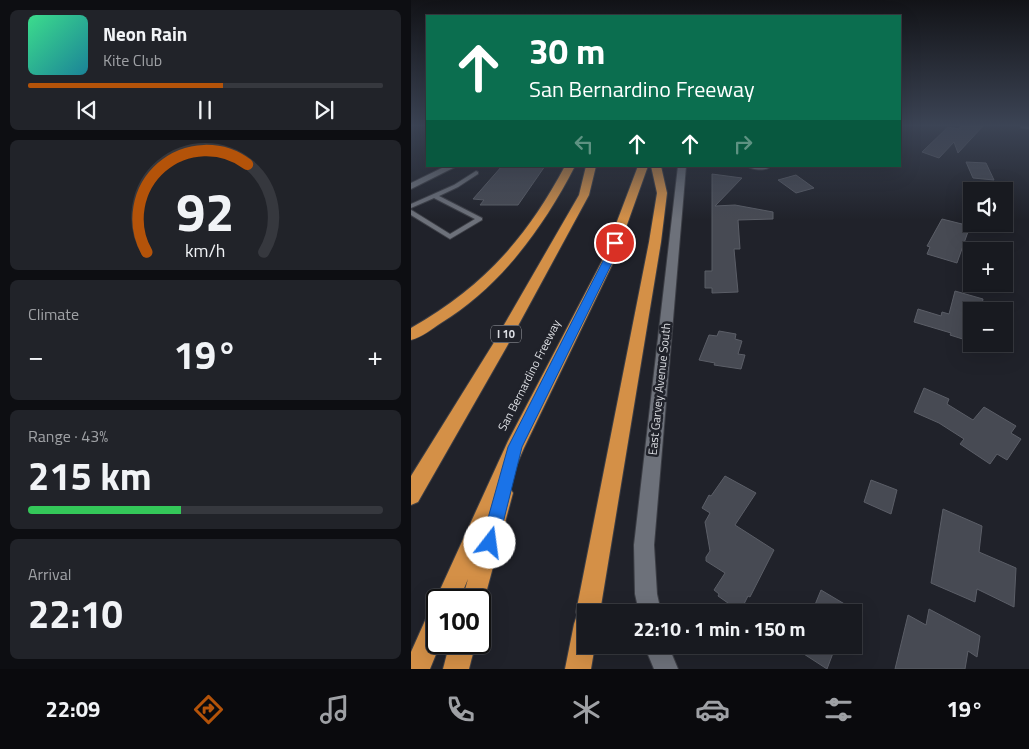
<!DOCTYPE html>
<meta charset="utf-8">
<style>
:root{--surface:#181a20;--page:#212329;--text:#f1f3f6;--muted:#9fa1a5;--line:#36383e;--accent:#b45309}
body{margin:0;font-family:"Titillium Web",sans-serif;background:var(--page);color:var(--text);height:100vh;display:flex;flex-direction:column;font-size:19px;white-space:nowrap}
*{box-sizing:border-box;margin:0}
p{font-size:16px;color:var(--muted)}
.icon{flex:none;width:28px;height:28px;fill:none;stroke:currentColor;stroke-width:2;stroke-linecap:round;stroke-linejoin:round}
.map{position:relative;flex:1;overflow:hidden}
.sheet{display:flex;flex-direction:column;gap:10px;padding:10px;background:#0d0e12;width:411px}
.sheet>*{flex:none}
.hud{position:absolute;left:15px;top:15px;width:475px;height:152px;border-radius:0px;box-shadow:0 5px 20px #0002,0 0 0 1px var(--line);background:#0b6e4f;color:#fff;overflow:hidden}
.controls{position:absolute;left:552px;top:182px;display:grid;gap:10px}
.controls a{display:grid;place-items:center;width:50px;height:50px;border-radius:0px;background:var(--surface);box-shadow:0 5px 20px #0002,0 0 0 1px var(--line);font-size:25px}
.speed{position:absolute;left:15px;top:589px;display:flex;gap:10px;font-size:25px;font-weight:700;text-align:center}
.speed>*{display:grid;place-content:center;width:65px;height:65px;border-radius:50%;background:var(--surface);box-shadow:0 5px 20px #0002,0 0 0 1px var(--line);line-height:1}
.speed .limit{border:2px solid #111;border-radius:8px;background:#fff;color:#111}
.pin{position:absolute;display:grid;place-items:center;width:42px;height:42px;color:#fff;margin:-21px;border:2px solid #fff;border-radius:50%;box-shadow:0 1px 5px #0007}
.me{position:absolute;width:55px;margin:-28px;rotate:15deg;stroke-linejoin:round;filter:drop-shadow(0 0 4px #0008)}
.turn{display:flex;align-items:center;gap:18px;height:105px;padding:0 20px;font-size:22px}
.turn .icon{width:65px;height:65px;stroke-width:2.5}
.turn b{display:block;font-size:35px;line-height:42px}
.lanes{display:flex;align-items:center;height:48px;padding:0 20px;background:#0003;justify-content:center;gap:25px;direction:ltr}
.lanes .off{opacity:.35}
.big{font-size:38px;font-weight:700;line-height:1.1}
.sheet .widget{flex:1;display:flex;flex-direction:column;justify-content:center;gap:8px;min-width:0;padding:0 18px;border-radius:8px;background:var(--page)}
.sheet .dial{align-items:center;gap:0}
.dial svg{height:130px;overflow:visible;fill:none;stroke:var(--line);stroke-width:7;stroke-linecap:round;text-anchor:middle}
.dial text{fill:var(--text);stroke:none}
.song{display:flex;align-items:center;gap:15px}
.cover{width:60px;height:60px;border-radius:8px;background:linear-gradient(135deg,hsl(150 70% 55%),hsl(190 70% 35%))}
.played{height:5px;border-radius:2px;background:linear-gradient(90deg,var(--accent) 55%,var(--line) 55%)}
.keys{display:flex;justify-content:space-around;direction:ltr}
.heat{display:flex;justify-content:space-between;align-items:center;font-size:28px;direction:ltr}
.charge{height:8px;border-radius:4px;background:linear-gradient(90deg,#34c759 43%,var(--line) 0)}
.trip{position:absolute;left:166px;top:604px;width:285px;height:50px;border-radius:0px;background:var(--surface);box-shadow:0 5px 20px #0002,0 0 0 1px var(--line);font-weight:700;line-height:50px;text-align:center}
.dock{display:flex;height:80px;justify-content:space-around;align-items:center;background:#0a0a0d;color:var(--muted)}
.dock .icon{width:35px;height:35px}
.dock .on{color:var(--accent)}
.dock b{font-size:22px;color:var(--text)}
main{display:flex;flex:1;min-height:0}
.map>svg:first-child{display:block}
</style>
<main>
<section class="sheet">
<div class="widget">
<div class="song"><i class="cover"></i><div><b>Neon Rain</b><p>Kite Club</p></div></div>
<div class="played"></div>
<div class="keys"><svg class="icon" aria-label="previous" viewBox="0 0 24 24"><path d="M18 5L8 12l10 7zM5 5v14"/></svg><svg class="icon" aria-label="pause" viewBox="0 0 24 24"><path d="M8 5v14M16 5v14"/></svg><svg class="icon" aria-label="next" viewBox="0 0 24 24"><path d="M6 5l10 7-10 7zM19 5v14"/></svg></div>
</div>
<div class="widget dial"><svg viewBox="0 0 100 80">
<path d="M14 69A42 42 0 1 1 86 69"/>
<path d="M14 69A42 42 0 0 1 76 15" stroke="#b45309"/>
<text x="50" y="56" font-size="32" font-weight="700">92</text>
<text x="50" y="72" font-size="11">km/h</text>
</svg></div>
<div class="widget"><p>Climate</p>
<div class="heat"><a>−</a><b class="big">19°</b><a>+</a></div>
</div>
<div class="widget"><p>Range · 43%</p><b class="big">215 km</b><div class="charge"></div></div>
<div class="widget"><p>Arrival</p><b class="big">22:10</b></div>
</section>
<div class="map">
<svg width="618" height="669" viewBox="0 0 618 669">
<rect width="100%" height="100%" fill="#20222a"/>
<!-- building -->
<g fill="#474a53" stroke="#5b5e67">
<path d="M550,126H572L547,153L543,142L528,158L511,152L537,127L548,129Z"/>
<path d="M555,162L575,163L583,180L562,178Z"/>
<path d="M91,166H134L107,205H69L73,200L62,199Z"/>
<path d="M301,174L331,178L304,206L324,205L362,212V219L327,220L329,249H323L327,292L301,293V288H294V271H301Z"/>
<path d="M385,175L403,188L385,193L367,180Z"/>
<path d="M531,219L559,226L546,263L516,254L519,247L516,246Z"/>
<path d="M544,291L572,299L570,311H561V340L558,339V341L539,335L540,333L503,322L507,309L530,316L531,312L538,314Z"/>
<path d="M308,331L325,334L324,339L331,341L327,354L334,355L330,369L303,365L304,363L288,360L298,335L306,336Z"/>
<path d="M513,388L538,399L536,404L562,420L573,407L605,426L600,433L610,439L596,460L586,454L579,464L549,444L553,439L528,423L503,412Z"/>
<path d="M314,476L345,493L324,525L363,550L339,597L337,596L330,610L325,606L324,608L307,596L308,594L303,590L314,573L295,561V557L299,551L294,522L299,513L291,508L298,495L300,496Z"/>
<path d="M460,480L486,490L480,514L453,502Z"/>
<path d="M532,509L571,526L568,552L605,568L603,607L566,589L564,602L520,583Z"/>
<path d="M410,590L447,612H401Z"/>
<path d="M518,609L569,636L566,657L557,651L554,669H484L497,615L515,625Z"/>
<path d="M379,645H425L416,669Z"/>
</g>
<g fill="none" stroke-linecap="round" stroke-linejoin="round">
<!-- service casing -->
<g stroke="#3c3e45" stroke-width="2">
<path id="service" d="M65,171L67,172V174L47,187L28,196L71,218V220L39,239L0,215V210L2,211L39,234L64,219L23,198L0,208V204L43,185Z"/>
</g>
<!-- minor casing -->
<g stroke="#3c3e45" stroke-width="2">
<g id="minor">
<path d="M610,126H618V129L610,128Z"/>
<path d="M35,166H46L0,189V183Z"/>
<path d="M336,166H359V167C354,171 341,170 336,166Z"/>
</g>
</g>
<!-- tertiary casing -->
<g stroke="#3c3e45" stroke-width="2">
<g id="tertiary">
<path d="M267,166H275L243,545L246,594L250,612H228L224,594L223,545Z"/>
<path d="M233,645H257L267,669H243Z"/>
</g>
</g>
<!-- motorway casing -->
<g stroke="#3c3e45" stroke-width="2">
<g id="motorway">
<path d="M154,166H164C132,228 90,286 30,323C21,329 11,337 0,340V328C72,287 115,239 154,166Z"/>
<path d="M175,166H185L178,195L95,348L7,502L0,505V476L82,344L168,195Z"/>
<path d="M227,166H237L203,261L113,448L97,485L102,493L71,608L69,610V600H51L57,579L48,600H26V605L24,600L28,592L97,441L191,261Z"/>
<path d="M240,166H250L256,193L250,242L189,612H175V645H184L180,669H154L163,624L166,615L165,612L238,242L246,193Z"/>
<path d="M26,611V642H30L19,669H0V652L17,614Z"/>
<path d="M39,642H65L58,669H32Z"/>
</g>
</g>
<!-- service -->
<use href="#service" fill="#6d717a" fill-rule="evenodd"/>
<!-- minor -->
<use href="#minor" fill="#6d717a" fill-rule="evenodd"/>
<!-- tertiary -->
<use href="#tertiary" fill="#6d717a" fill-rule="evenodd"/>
<!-- motorway -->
<use href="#motorway" fill="#d49047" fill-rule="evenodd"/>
</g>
<!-- sky -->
<linearGradient id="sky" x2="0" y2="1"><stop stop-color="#121317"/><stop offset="0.57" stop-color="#3c4455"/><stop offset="1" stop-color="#3c4455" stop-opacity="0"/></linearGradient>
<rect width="618" height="220" fill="url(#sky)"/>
<!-- route -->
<path fill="#1a73e8" stroke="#114b97" d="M204,240L208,243L202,261L111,447L87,543L85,549L79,551L73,549L70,543L97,447L192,261L199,243Z"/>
<g text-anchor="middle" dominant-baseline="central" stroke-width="5" stroke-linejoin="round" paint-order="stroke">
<!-- shield labels -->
<rect fill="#20222a" stroke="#a4a6ac" stroke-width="1" x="80" y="325.5" width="30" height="17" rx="4"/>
<g font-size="11" font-weight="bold" fill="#dcdee3">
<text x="95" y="334">I 10</text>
</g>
<!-- street labels -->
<g font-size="12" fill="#dcdee3" stroke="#20222a">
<text transform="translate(118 375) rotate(-63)">San Bernardino Freeway</text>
<text transform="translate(248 389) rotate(-84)">East Garvey Avenue South</text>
</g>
</g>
</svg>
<div class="controls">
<a><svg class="icon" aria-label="sound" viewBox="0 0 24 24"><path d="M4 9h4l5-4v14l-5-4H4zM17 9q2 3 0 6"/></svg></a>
<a>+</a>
<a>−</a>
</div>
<div class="speed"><div class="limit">100</div></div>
<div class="pin" style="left:204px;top:243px;background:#d93025"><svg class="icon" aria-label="arrive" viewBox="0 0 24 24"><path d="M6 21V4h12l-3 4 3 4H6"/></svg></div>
<svg class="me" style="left:79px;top:543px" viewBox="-20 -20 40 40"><circle r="19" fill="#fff"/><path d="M0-13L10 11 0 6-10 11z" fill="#1a73e8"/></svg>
<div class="trip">22:10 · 1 min · 150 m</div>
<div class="hud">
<div class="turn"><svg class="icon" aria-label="ahead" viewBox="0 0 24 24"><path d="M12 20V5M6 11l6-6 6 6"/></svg><div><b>30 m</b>San Bernardino Freeway</div></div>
<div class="lanes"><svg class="icon off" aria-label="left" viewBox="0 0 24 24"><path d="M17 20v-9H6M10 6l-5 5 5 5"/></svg><svg class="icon" aria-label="ahead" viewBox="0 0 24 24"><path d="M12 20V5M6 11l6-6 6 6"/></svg><svg class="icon" aria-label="ahead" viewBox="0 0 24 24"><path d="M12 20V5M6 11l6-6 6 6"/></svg><svg class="icon off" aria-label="right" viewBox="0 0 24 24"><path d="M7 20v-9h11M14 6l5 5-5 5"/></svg></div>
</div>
</div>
</main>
<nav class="dock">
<b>22:09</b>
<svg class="icon on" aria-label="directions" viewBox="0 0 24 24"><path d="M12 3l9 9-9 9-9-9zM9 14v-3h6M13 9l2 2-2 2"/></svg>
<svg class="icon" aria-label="music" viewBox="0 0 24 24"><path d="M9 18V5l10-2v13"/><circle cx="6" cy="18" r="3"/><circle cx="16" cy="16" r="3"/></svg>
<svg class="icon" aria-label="phone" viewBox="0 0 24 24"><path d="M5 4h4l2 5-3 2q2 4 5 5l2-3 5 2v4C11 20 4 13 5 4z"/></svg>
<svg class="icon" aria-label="climate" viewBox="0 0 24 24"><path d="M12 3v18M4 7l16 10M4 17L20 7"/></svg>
<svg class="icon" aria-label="car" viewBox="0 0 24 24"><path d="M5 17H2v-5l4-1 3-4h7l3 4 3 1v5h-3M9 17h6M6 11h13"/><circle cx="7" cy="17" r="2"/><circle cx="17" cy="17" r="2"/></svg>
<svg class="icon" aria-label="filters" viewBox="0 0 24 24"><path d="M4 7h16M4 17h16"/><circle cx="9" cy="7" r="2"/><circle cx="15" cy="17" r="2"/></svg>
<b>19°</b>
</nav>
